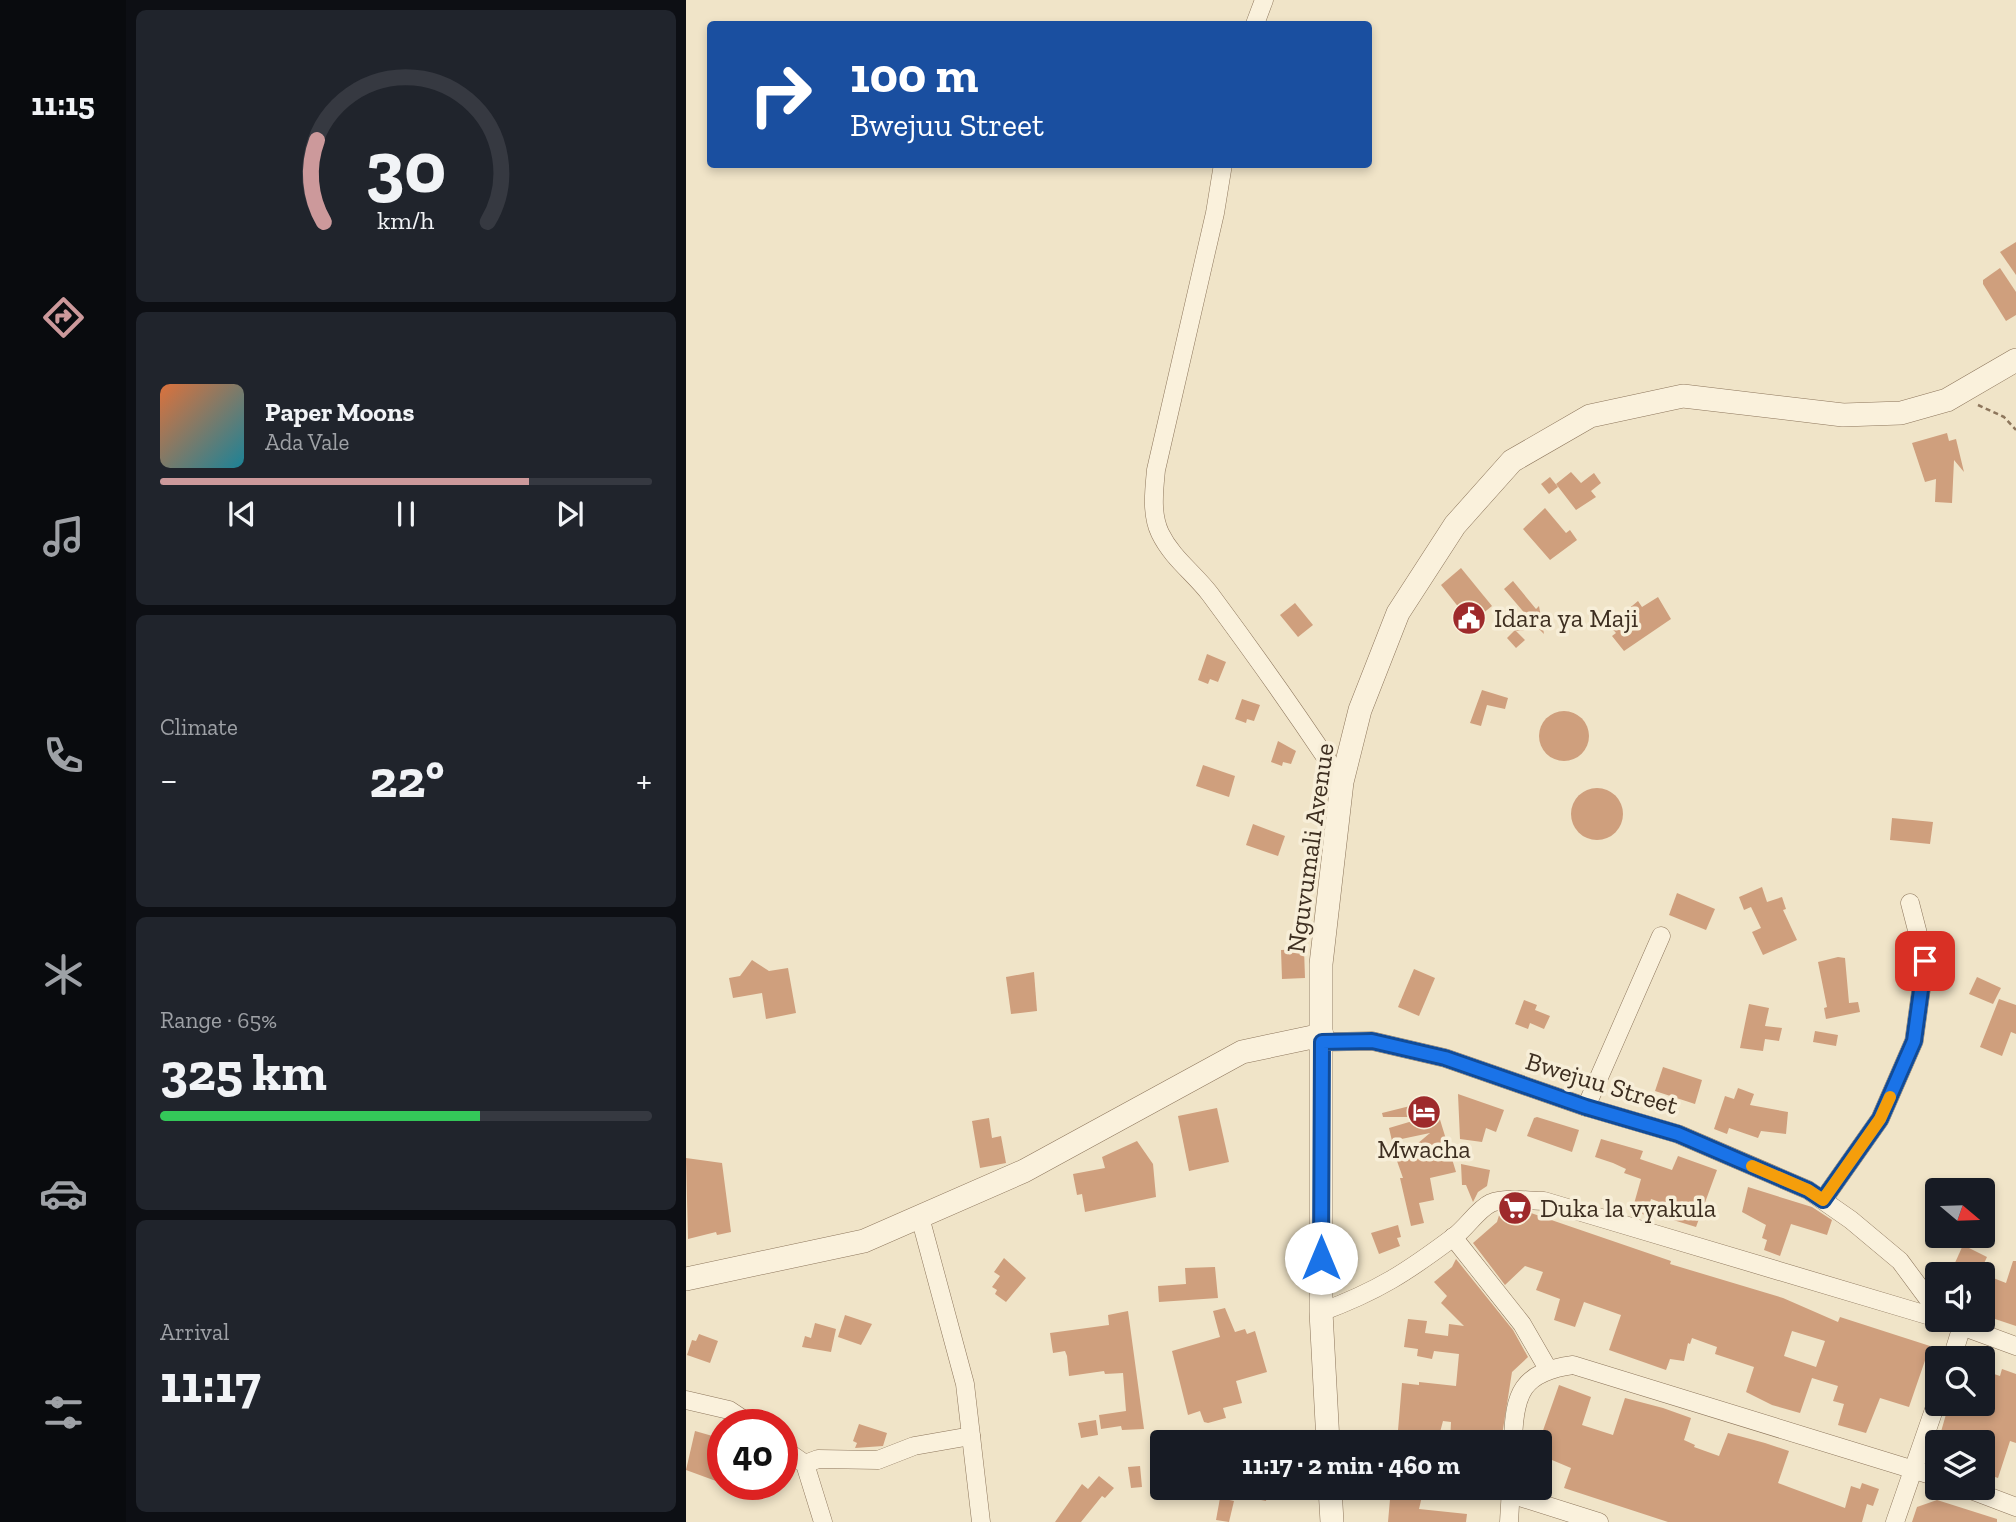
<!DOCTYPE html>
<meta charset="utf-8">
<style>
:root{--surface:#171b24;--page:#20242c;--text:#f1f3f6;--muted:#9ea1a6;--line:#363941;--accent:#cc999b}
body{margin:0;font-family:"Zilla Slab",serif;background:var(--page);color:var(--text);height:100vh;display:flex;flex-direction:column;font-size:26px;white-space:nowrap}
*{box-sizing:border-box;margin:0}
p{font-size:23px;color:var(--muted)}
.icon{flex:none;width:38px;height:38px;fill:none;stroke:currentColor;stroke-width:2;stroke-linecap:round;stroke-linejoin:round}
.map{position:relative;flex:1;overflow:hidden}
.sheet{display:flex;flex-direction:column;gap:10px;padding:10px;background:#0d0f14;width:560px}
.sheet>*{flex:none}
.hud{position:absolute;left:21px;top:21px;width:665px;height:147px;border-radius:7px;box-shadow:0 4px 10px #0003;background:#1a4fa0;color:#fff;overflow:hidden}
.needle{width:46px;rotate:109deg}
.tools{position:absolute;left:1239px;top:1178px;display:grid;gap:14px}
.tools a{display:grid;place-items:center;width:70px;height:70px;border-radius:7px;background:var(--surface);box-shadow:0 4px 10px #0003;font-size:35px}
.speed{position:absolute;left:21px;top:1409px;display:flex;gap:14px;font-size:35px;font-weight:700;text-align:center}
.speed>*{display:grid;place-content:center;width:91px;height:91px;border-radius:50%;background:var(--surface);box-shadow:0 4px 10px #0003;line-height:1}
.speed .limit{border:10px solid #d22;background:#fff;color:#111}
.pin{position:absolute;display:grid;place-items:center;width:60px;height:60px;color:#fff;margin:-30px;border-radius:14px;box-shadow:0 4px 10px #0006}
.me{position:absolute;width:77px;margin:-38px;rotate:0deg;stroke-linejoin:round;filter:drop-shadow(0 0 5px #0008)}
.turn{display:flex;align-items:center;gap:24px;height:147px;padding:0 28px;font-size:32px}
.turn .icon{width:91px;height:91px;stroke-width:2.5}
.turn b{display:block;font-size:49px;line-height:60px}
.big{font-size:52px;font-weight:800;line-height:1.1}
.sheet .card{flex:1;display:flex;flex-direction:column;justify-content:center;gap:10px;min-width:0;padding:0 24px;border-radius:10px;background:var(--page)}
.sheet .dial{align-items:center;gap:0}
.dial svg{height:182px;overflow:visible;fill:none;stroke:var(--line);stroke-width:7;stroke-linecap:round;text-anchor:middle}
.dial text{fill:var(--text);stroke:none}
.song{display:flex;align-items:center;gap:21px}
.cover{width:84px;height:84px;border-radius:10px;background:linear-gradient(135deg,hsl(20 70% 55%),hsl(190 70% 35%))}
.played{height:7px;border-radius:4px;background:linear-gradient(90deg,var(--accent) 75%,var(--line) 75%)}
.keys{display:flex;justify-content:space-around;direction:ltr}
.heat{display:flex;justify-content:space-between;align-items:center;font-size:38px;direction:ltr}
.charge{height:10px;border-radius:5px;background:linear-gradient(90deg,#34c759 65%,var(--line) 0)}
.trip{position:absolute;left:464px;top:1430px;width:402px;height:70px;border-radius:7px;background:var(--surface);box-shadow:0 4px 10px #0003;font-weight:800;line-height:70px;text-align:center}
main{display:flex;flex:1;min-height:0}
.tab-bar{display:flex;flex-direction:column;width:126px;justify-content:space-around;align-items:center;background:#090b0e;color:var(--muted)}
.tab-bar .icon{width:49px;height:49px}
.tab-bar .selected{color:var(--accent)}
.tab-bar b{font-size:32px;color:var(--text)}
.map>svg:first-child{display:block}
</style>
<main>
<nav class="tab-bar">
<b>11:15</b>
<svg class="icon selected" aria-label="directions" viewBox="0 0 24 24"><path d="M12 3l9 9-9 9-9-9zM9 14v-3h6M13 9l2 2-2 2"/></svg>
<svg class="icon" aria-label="music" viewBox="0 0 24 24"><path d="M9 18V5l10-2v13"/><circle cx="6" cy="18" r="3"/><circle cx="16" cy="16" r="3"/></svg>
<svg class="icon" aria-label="phone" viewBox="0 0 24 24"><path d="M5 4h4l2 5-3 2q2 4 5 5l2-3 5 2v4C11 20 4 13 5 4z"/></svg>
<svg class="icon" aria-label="climate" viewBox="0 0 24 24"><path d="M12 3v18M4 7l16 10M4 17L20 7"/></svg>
<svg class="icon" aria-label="car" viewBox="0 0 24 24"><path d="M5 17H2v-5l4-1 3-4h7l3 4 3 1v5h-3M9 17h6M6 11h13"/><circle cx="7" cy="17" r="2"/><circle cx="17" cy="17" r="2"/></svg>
<svg class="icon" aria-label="filters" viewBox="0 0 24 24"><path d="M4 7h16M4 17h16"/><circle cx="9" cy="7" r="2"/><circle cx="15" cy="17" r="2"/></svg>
</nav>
<section class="sheet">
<div class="card dial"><svg viewBox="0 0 100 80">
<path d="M14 69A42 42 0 1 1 86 69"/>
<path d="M14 69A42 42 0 0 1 11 33" stroke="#cc999b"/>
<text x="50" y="56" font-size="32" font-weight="700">30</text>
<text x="50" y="72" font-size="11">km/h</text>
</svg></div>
<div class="card">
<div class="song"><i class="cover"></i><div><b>Paper Moons</b><p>Ada Vale</p></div></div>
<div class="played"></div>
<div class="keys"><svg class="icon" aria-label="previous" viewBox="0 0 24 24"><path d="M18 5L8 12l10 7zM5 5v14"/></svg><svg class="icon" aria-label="pause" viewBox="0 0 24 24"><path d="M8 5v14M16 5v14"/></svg><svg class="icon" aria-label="next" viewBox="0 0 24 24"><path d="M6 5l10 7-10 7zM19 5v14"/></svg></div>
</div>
<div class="card"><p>Climate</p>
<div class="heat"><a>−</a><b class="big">22°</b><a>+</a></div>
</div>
<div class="card"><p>Range · 65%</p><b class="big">325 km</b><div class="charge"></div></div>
<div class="card"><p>Arrival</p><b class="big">11:17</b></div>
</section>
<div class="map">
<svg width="1330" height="1522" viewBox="0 0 1330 1522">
<rect width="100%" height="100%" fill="#f0e4c8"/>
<!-- building -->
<g fill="#cf9f7d" fill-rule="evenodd">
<path d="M1330,242V275L1314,252Z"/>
<path d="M1314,268L1330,292V315L1320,321L1297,284V280Z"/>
<path d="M1261,433L1263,441L1270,439L1278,472L1268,460L1266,503L1249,502L1250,479L1239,482L1226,443Z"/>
<path d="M885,472L895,483L908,473L915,483L905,491L910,497L890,510L870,484Z"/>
<path d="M864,477L872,487L863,494L855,484Z"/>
<path d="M859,508L880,533L884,530L891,540L864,560L837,529Z"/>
<path d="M775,568L806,606L785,623L755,585Z"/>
<path d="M827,581L850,609L853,606L858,634L852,628L830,631L839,640L830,648L821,638L842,617L818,589Z"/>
<path d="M972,597L985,619L938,651L926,636L930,633L923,625L952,601L956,607Z"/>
<path d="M609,603L627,625L612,637L594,615Z"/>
<path d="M521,654L540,662L532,682L524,679L522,684L512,680Z"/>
<path d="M796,690L822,698L819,709L801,705L795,726L784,723Z"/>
<path d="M556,699L574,705L568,721L561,719L560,723L549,719Z"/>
<circle cx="878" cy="736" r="25"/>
<path d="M592,741L610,751L605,764L597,762L596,766L585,762Z"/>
<path d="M517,765L549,776L543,797L510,786Z"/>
<circle cx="911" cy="814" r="26"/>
<path d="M1206,818L1247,822L1244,844L1204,840Z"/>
<path d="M567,824L599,836L592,856L560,845Z"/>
<path d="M1076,887L1081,902L1096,897L1100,909L1097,910L1111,940L1077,955L1066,932L1075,928L1065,907L1058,910L1053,897Z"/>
<path d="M991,893L1029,909L1020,930L983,915Z"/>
<path d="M618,949L619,978L596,979L595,950Z"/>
<path d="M1152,957L1159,958L1163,1003L1172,1002L1174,1012L1140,1019L1138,1008L1141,1007L1132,962Z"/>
<path d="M66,960L83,971L102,968L110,1013L80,1019L76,993L47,998L43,978L54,976Z"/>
<path d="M728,969L749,978L733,1016L712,1007Z"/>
<path d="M348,972L351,1011L325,1014L320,977Z"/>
<path d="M1291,977L1315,988L1307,1004L1283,994Z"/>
<path d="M1313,999L1330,1005V1034L1325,1032L1316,1056L1294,1047Z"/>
<path d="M838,1000L851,1005L849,1010L864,1016L858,1029L844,1023L842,1029L829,1024Z"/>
<path d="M1063,1004L1083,1008L1079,1026L1096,1028L1093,1041L1079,1039L1077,1051L1054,1048Z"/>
<path d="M1129,1031L1152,1035L1150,1046L1127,1042Z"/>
<path d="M977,1067L1016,1080L1009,1104L969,1091Z"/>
<path d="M1052,1088L1068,1094L1064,1105L1102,1112L1100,1134L1075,1131L1072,1138L1043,1128L1041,1134L1028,1129L1039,1096L1048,1099Z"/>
<path d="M772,1094L818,1110L810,1132L800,1128L796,1142L774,1139Z"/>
<path d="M748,1100L770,1172L744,1178L748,1200L733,1203L738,1223L725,1226L714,1178H717L711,1161L744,1133L706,1141L703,1128L740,1117H697L696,1113Z"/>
<path d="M531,1108L543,1162L503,1171L492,1116Z"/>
<path d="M851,1117L893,1130L886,1152L841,1136L848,1118Z"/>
<path d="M303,1118L306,1138L315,1136L320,1163L294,1168L286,1121Z"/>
<path d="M915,1139L957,1151L954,1159L986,1170L992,1156L1031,1170L1010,1227L984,1219L988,1207L965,1199L960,1215L946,1211L955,1179L938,1173L940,1169L927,1163L909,1157Z"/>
<path d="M451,1141L467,1164L470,1197L399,1212L396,1194L391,1195L387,1174L419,1168L416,1157Z"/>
<path d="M0,1158L36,1163L45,1232L31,1235L30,1232L2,1239Z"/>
<path d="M775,1164L804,1170L801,1186L792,1192L787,1202L780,1185H776Z"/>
<path d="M1062,1187L1126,1207L1146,1220L1141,1235L1105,1224L1094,1256L1078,1250L1081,1240L1076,1238L1080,1225L1056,1212Z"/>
<path d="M814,1212H842L985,1261L984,1264L1097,1298L1152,1322L1154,1317L1244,1346L1223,1407L1194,1398L1180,1433L1152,1425L1158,1404L1147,1401L1152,1386L1126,1378L1114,1413L1086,1405L1060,1392L1068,1367L1029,1354L1031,1347L1006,1338L1004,1344L1002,1343L998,1361L984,1359L980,1370L923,1350L935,1315L898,1302L889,1327L868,1320L874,1299L850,1290L857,1272L839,1266L819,1285L787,1243L811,1222ZM1106,1331L1139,1341L1130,1367L1098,1356Z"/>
<path d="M712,1225L715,1237L711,1238L714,1246L693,1254L685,1233Z"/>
<path d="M1277,1245L1301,1257L1293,1274H1264Z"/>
<path d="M318,1258L340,1278L320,1302L309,1294L311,1290L306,1287L314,1276L308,1272Z"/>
<path d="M770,1259L827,1330L842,1357L826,1372L815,1442H764L765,1422L757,1421L753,1436L732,1434L731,1442H711L716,1383L733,1385V1382L770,1386L773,1354L748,1351L746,1359L731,1356L732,1349L718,1347L722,1319L741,1321L739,1333L762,1336L763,1324L778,1326L755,1303L761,1296L748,1282L766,1267Z"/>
<path d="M1327,1261H1330V1326L1297,1315V1274L1320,1283Z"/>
<path d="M529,1267L532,1298L473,1302L472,1286L500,1284L499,1268Z"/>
<path d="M539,1308L549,1332L559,1329L561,1334L569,1331L581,1372L550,1381L556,1403L537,1408L540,1418L522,1423L518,1422L514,1411L502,1415L486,1351L534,1337L527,1311Z"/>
<path d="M442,1311L458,1429L436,1430L435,1426L415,1429L413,1415L440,1411L437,1373L419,1374L418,1371L383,1376L381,1356L379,1351L367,1353L364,1333L423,1325L422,1315Z"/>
<path d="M159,1315L186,1324L175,1345L152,1337Z"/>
<path d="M129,1323L150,1329L145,1352L116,1347L119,1336L125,1338Z"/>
<path d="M13,1334L32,1341L24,1363L1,1355L6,1340L10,1341Z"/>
<path d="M1316,1369L1330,1374V1443L1324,1441L1312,1478L1297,1473V1442H1252L1263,1404H1297L1308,1374L1314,1376Z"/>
<path d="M873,1385L905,1397L896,1425L927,1435L939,1398L977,1408L1005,1418L998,1440L1009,1445L1008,1447L1033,1456L1042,1433L1079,1443L1103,1451L1092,1483L1159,1508L1165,1486L1174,1489L1176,1483L1193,1489L1187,1506L1181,1504L1176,1522H982L878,1488L885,1468L854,1455V1439Z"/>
<path d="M410,1420L412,1435L395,1438L392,1423Z"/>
<path d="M173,1424L201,1433L197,1446L169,1448L171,1443L167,1441Z"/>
<path d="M9,1431L37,1439V1461L30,1481L0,1470Z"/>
<path d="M454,1466L456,1487L445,1488L442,1467Z"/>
<path d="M413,1476L428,1488L419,1498L416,1496L395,1522H369L396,1484L402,1489Z"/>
<path d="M541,1488H582L580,1501L540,1493Z"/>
<path d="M705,1488H731L737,1492L733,1509L781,1514L780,1522H702Z"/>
<path d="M534,1498L548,1501L543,1522L530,1520Z"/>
<path d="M1251,1500L1311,1519V1522H1226L1231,1507Z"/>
</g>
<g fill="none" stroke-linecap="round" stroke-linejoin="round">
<!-- minor casing -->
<g stroke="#8d765c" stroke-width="19">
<g id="minor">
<path d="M569,24L578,0"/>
<path d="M537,164L529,213L470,470C468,491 465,514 474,533C486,558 508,573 524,594C570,656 614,718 656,782"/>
<path d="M636,1042L686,1041L759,1058L900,1107L992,1134L1122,1190L1165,1220L1214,1261L1251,1311"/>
<path d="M900,1107L975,936"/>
<path d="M1137,1200L1194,1119L1228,1041L1239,961L1224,903"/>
<path d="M234,1217L279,1384L295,1522"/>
<path d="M767,1237L836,1324L862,1369"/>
<path d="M635,1312C692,1291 721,1272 769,1236C781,1227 792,1209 805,1203C820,1197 842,1201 858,1201L1251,1318"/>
<path d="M1259,1320L1330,1346"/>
<path d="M1266,1358L1276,1326"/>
<path d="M0,1400L43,1410L64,1424"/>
<path d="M827,1442C828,1393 836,1372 887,1365L1251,1477"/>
<path d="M96,1448L119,1464L137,1522"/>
<path d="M119,1464L132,1459L192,1460L228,1446L285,1436"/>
<path d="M1280,1488L1330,1507"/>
<path d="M824,1494L913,1522"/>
<path d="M823,1522L825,1488"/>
<path d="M1209,1522L1251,1401"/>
</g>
</g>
<!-- tertiary casing -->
<g stroke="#8d765c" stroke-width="24">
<g id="tertiary">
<path d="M0,1279L178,1241L338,1171L556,1052L636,1035"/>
<path d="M642,1442L635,1312V964L656,782L674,710L712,613L769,525L826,461L904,416L997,396L1157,415L1215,413L1261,400L1330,360"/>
<path d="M644,1488L646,1522"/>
</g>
</g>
<!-- path -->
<path stroke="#8d765c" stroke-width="2.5" stroke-dasharray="5 3.5" stroke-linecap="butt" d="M1292,405L1318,417L1330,430"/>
<!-- minor -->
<use href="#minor" stroke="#faf1dc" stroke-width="18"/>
<!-- tertiary -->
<use href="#tertiary" stroke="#faf1dc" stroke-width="23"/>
</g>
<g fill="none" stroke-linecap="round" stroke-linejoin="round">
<!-- route casing -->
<g stroke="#114b97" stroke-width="18">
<path id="route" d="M635,1258L636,1042L686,1041L759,1058L900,1107L992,1134L1122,1190L1137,1200L1194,1119L1228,1041L1239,961"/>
</g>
<!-- route -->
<use href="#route" stroke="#1a73e8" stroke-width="12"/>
<!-- slow -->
<path stroke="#f59e0b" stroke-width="12" d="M1066,1166L1122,1190L1137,1200L1194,1119L1204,1097"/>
</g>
<!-- icons -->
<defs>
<g id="civic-disc" transform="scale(1.75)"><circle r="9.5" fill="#9e2a2b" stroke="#f7eed8"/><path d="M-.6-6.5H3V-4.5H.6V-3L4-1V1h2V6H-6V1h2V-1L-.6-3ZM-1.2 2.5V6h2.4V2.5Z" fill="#fff"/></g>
<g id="hotel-disc" transform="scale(1.75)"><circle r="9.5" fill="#9e2a2b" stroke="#f7eed8"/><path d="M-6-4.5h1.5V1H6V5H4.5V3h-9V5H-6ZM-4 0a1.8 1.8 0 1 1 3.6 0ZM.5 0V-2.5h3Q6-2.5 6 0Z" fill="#fff"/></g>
<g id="supermarket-disc" transform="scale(1.75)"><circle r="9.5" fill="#9e2a2b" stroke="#f7eed8"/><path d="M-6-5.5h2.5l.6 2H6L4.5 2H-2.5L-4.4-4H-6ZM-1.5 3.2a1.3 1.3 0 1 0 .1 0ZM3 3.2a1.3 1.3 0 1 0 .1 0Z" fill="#fff"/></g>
</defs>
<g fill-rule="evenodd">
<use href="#civic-disc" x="783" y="618"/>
<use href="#hotel-disc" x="738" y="1112"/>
<use href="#supermarket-disc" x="829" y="1208"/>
</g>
<g text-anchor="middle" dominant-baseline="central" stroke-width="7" stroke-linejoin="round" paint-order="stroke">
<!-- poi labels -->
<g font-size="26" fill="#3d2e20" stroke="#f7eed8" text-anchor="start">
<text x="808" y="618">Idara ya Maji</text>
<text x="738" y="1149" text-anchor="middle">Mwacha</text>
<text x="854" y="1208">Duka la vyakula</text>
</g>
<!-- street labels -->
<g font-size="26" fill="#3d2e20" stroke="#f7eed8">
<text transform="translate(624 848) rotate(-82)">Nguvumali Avenue</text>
<text transform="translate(916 1083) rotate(17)">Bwejuu Street</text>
</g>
</g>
</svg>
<div class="tools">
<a><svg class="needle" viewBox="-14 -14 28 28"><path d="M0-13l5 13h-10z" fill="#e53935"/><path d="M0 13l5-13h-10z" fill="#9ea1a6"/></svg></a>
<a><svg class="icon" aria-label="sound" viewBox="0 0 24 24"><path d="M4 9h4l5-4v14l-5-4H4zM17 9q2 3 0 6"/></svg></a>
<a><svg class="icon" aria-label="search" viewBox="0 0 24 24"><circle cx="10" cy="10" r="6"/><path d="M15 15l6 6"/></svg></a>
<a><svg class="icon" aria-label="layers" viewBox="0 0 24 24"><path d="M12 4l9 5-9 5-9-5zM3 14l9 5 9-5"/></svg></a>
</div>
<div class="speed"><div class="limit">40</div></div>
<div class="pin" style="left:1239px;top:961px;background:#d93025"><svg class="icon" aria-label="arrive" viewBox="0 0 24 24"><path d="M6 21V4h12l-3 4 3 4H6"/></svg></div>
<svg class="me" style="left:635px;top:1258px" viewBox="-20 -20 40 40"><circle r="19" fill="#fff"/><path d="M0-13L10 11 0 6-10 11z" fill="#1a73e8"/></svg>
<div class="trip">11:17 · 2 min · 460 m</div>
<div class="hud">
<div class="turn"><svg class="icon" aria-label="right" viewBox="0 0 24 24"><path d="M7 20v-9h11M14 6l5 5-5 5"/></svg><div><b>100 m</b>Bwejuu Street</div></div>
</div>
</div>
</main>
